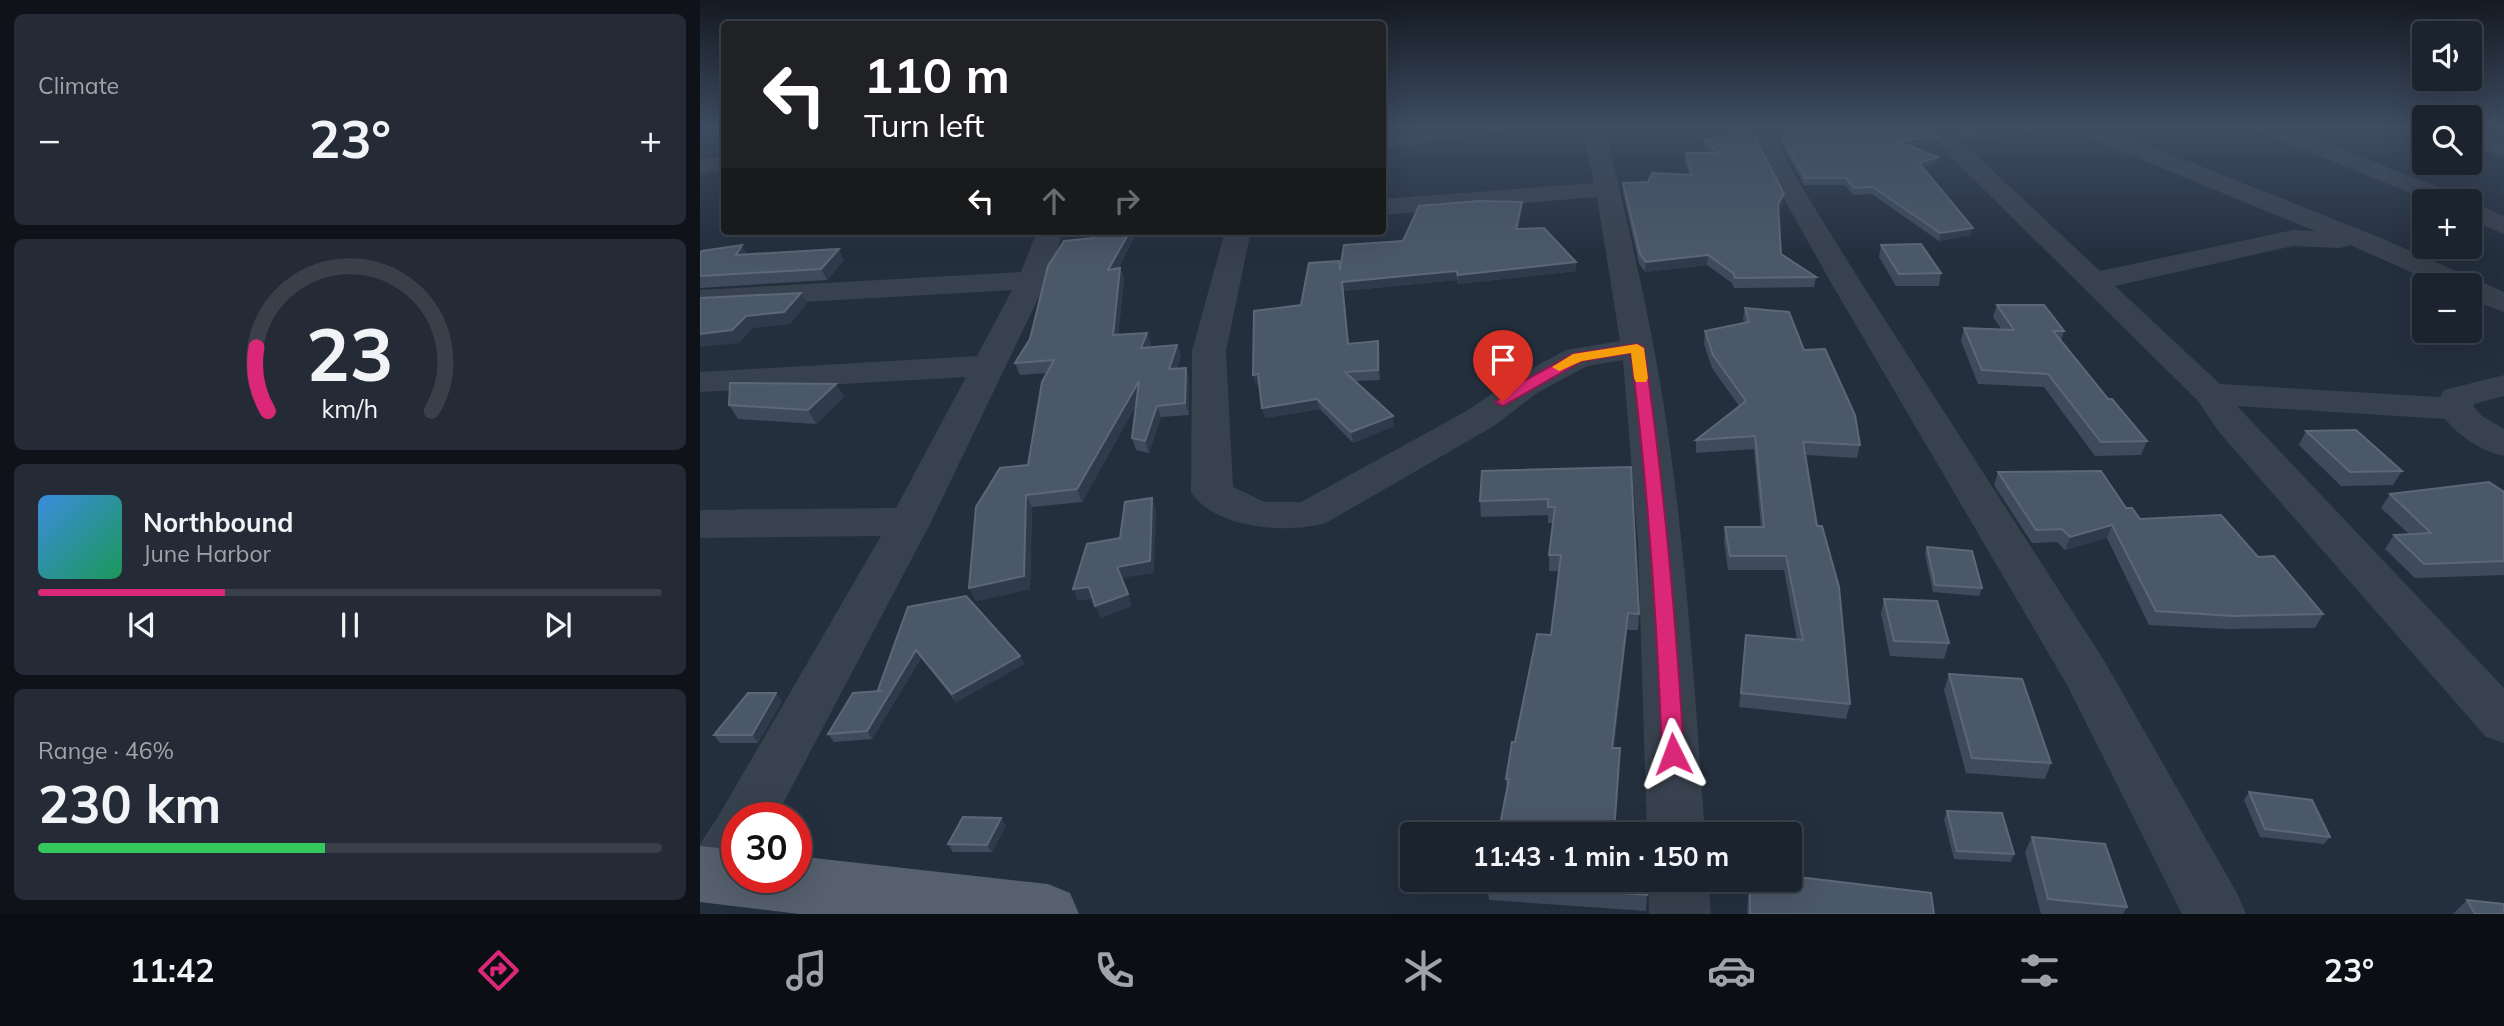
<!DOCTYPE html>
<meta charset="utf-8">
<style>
:root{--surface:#1b232e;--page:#242b36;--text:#f1f3f6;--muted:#a0a4aa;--line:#39404a;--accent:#db2777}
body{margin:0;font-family:Mulish,sans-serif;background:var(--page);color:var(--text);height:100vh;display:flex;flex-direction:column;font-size:26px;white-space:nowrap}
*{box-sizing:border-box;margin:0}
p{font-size:23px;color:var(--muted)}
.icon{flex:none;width:38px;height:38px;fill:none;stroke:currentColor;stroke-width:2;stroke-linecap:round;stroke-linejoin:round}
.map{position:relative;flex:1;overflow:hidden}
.drawer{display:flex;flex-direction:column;gap:14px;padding:14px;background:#0f1319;width:700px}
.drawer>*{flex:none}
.top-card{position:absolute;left:21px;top:21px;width:665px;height:214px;border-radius:7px;box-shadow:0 7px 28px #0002,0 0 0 2px var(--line);background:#202124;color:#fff;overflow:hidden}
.buttons{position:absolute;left:1712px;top:21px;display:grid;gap:14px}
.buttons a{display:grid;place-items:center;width:70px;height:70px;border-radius:7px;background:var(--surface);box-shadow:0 7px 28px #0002,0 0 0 2px var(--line);font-size:35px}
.speed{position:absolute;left:21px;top:802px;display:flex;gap:14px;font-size:35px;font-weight:700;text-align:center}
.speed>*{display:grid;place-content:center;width:91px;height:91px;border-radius:50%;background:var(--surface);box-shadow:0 7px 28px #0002,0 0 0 2px var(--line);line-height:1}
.speed .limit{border:10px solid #d22;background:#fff;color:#111}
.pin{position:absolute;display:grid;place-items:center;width:60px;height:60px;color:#fff;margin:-72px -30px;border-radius:50% 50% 50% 0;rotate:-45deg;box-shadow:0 0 7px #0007}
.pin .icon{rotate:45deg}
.me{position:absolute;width:77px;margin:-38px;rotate:357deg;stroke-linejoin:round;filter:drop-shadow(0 0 5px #0008)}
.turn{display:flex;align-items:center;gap:24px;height:147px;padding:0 28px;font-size:32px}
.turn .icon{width:91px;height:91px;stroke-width:2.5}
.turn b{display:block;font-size:49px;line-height:60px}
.lanes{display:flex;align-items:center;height:66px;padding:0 28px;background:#0003;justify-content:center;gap:35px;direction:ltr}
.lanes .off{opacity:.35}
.big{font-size:52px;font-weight:700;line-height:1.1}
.drawer .tile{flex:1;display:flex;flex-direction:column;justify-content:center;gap:10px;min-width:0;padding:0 24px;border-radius:10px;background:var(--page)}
.drawer .dial{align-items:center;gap:0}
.dial svg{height:182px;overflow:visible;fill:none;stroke:var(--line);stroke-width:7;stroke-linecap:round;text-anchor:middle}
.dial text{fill:var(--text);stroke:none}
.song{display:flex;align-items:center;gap:21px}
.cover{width:84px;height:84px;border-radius:10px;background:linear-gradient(135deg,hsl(210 70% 55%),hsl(150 70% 35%))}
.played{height:7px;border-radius:4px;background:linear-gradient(90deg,var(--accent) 30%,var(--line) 30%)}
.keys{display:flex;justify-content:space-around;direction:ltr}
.heat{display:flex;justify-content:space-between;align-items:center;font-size:38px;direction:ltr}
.charge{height:10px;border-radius:5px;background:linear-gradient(90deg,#34c759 46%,var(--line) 0)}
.trip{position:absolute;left:700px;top:822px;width:402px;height:70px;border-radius:7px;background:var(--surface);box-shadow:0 7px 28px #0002,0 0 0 2px var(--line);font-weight:700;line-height:70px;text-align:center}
.menu{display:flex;height:112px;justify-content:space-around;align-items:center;background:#0b0e12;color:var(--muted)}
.menu .icon{width:49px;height:49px}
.menu .on{color:var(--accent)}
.menu b{font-size:32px;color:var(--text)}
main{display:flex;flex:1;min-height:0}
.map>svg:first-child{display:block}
</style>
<main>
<section class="drawer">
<div class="tile"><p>Climate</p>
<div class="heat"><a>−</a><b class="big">23°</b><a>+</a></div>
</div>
<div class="tile dial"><svg viewBox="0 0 100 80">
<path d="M14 69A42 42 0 1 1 86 69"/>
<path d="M14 69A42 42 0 0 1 9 41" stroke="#db2777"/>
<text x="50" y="56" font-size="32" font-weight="700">23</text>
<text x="50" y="72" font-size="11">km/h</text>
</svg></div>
<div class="tile">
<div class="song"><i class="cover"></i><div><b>Northbound</b><p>June Harbor</p></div></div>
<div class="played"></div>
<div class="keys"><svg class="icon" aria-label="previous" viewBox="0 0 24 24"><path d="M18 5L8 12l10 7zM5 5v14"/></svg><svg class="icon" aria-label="pause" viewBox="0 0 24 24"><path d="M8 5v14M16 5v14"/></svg><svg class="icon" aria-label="next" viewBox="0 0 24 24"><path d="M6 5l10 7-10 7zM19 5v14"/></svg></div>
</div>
<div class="tile"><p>Range · 46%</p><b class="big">230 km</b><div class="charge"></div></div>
</section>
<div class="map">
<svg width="1804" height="914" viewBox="0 0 1804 914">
<rect width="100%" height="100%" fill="#242f3e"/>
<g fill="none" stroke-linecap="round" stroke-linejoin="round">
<!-- minor -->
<g fill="#38414e" fill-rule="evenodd">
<path d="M749,126H808L805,131L797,132L682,149V135Z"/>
<path d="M882,126H904C927,218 949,312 964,406C986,548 995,692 1005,835H947L938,545L923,360L887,366L837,393L794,426L626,523C586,534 515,529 491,492L492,351L525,231H551L526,351L533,487L565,502H601L768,410L813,379L866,350L920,341L897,197L682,215V199L894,183Z"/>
<path d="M1044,126H1127L1124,131L1075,136L1098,181L1160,281L1405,662L1537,893L1546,914H1482L1367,685L1130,281L1074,181L1056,141Z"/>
<path d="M1228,126H1250L1264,144L1400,271L1593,230L1615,231L1372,131L1369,126H1399L1681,238L1804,292V312L1769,299V285H1740L1650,245L1640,248L1593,246L1415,286L1520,384L1740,397L1744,390L1804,375V396L1774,404V407L1782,416L1804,429V456C1781,451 1760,437 1745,419L1537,406L1804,688V743L1786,737L1519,432L1498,401L1248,154Z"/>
<path d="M1554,126H1584L1760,196L1764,201H1730L1557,131Z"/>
<path d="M1769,131L1804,143V158L1769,146Z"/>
<path d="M24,156V170L0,174V160Z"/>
<path d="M1769,201L1804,216V234L1769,219Z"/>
<path d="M337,231H363L347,280L231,522L76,817H37V877H45L35,896L14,904L0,899V844L19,815L181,536L0,538V510L196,508L266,377L0,392V372L277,356L312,290L0,308V290L321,272Z"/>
<path d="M948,880H1008L1011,914H949Z"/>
</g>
<!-- major -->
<path fill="#56606e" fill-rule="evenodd" d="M0,846L37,850V877H96V856L348,884L370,893L379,914H99L0,902Z"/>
</g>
<!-- wall -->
<g fill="#3f4b5c">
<path d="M1252,126H1352L1350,132L1264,140Z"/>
<path d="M1051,129L1084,194L1083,203L1079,211L1081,254L1116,277L1114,287L1034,288L1032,283L1007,265L945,272L939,264L923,193V183L948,182L989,175L985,162L986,153H1009L1004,148V139L1028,137V131Z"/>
<path d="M1080,132L1238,137L1237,143L1210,146L1238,157L1237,164L1223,168L1271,235L1239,241L1172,194L1153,195L1145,185H1104L1079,138Z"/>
<path d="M822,210L818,229L876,271L758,284L757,280L643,291L649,344L680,351V380L655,381L694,426L653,443L620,409L565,418L559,384L555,385L601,305L641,268Z"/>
<path d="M398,231H432L434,238L418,269L420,268L424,279L418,335L447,333L451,344L449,347L477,345L481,356L477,369L486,368L489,380V415L461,417L449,453L436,450L432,438L436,405L382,502L332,507L330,589L276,601L328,465L347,373L320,375L315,363Z"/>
<path d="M1181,245L1241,273L1239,286H1196L1179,257Z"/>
<path d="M0,253L47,255L144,260L127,280L0,288Z"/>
<path d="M1297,305L1364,331L1361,341L1408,399L1447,441L1441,455L1395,456L1344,387L1278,384L1261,341L1264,328L1302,330L1293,317Z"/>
<path d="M1045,308L1104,350L1160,445L1157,458L1106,455L1117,526L1150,704L1146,719L1039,707L1046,635L1097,640L1084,570H1028L1024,541L1025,527H1061L1054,449L996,453V440L1039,406L1012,368L1004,344L1005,331L1045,323L1043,320Z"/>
<path d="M136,384L144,397L116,424L38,419L29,405Z"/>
<path d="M1606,431L1702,471L1693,485L1641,486L1599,445Z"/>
<path d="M931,467L939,614L938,630H927L914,748H920L915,832L798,835L807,790L806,779L815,742L851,635L859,571H849V555L853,523H848V515L781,517L780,501Z"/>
<path d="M1298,472L1426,508L1440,519L1558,557L1623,614L1615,628L1526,629L1449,625L1407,538L1365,550L1357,542L1332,543L1294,485Z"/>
<path d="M1804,492V575L1715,578L1685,549L1694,535L1709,534L1681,508L1690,494Z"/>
<path d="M1227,547L1282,588L1279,596L1233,592L1225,554Z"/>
<path d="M1184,599L1249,643L1244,659L1190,656L1181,614Z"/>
<path d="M208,607L320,656L324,664L256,702L221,658L172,739L134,742L128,734L178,691Z"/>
<path d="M1249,674L1351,763L1345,779L1266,773L1244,690Z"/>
<path d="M82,701L58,743H20L14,735Z"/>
<path d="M1549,792L1630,837L1624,844L1560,837L1544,800Z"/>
<path d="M1247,811L1314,854L1311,862L1254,859L1244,819Z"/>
<path d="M301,818L306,826L292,852H253L248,844Z"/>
<path d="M1332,837L1427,907L1423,914H1341L1325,852Z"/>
<path d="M1049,880H1090L1234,914H1047Z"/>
<path d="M787,883L947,895L946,911L789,900Z"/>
<path d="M1767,900L1804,914H1753Z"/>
</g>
<!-- shaded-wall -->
<g fill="#2f3b4b">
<path d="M1352,126L1350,132L1264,140L1266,134Z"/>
<path d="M1238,137L1237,143L1195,147L1197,141Z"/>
<path d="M1238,157L1237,164L1217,169L1219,163Z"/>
<path d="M1084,194L1083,203L1077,213L1078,204Z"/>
<path d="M822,202V210L816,238V229Z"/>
<path d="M1273,228L1271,235L1239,241L1240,233Z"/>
<path d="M430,231H432L434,238L411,281L408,270Z"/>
<path d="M42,245L48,256L36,255Z"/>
<path d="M139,249L144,260L127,280L121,269Z"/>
<path d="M1008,255L1007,265L945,272L946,262Z"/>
<path d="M876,262V271L758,284V275Z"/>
<path d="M420,268L424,279L417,346L413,335Z"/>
<path d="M756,271L757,280L643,291L650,354L642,282Z"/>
<path d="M101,293L107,304L90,324L53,328L39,343L0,347V334Z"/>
<path d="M447,333L451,344L445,359L441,348Z"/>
<path d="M678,341L680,351V380L678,370Z"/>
<path d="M477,345L481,356L473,381L469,369Z"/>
<path d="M486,368L489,380V415L485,403Z"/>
<path d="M558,374L561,384L555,385L553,375Z"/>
<path d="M439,381L443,393L382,502L377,489Z"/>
<path d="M136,384L144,397L116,424L108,410Z"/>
<path d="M617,399L620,409L565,418L562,408Z"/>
<path d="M457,406L461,417L449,453L445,441Z"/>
<path d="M693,416L694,426L653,443L651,432Z"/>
<path d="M326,495L332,507L330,589L276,601L269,588Z"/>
<path d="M452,498L456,509L454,573L422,578L417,567Z"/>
<path d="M1412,525L1407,538L1365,550L1370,537Z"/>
<path d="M389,587L395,598L378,601L373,589Z"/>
<path d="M428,594L432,606L401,618L395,606Z"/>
<path d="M928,613L927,630L912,764V748Z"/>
<path d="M216,650L221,658L172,739L167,731Z"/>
<path d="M320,656L324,664L256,702L252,694Z"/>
<path d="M76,693L82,701L58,743L52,735Z"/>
<path d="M301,818L306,826L292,852L287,845Z"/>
</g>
<!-- building -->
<g fill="#4b5868" stroke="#5c6777" stroke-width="2">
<path d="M1119,126H1231L1238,137L1197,141L1238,157L1219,163L1273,228L1240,233L1173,187L1154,188L1146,178H1105L1080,132Z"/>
<path d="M1259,126H1347L1266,134Z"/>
<path d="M1051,129L1084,194L1078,204L1081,254L1116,277L1035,278L1033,273L1008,255L946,262L940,254L923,183L948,182L952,173L992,175L986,153H1019L1004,139L1035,136L1028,131Z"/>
<path d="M779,201L822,202L816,229L844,228L876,262L758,275L756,271L642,282L648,344L678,341V370L645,372L693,416L651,432L617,399L562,408L558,374L553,375L554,311L601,305L609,263L639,261L640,270L644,245L703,241L719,206Z"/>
<path d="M398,231H430L408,270L420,268L413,335L447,333L441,348L477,345L469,369L486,368L485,403L457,406L445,441L432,438L439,381L377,489L326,495L324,576L269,588L276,507L300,468L328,465L342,382L354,360L315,363L330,339L348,266L364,241L393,238Z"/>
<path d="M1221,244L1241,273L1199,274L1181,245Z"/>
<path d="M42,245L36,255L139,249L121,269L0,276V253L2,251Z"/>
<path d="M101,293L84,312L46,316L32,330L0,334V298Z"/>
<path d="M1297,305H1344L1364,331H1353L1408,399H1412L1447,441L1401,442L1348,374L1282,370L1264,328L1314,330Z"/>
<path d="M1045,308L1089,312L1104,350L1125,349L1155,415L1160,445L1103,442L1117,526H1122L1139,587L1150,704L1041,693L1046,635L1103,640L1086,556H1030L1025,527H1064L1055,436L996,440L1046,401L1013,355L1005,331L1049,322Z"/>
<path d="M30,383L136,384L108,410L29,405Z"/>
<path d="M1656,430L1702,471L1650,472L1606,431Z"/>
<path d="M931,467L939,614L928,613L912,748H920L914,832L941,835H798L809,779H806L812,742H815L837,634L851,635L861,555H849L855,507H848V499L780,501L782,471Z"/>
<path d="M1401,471L1426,508H1432L1440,519L1521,515L1558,557L1574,556L1623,614L1533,616L1456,611L1412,525L1370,537L1362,529L1336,530L1298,472Z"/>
<path d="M1789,482L1804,492V561L1724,564L1694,535L1731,533L1690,494Z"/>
<path d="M452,498L450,561L417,567L428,594L395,606L389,587L373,589L387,544L420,538L425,502Z"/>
<path d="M1227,547L1272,551L1282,588L1235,585Z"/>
<path d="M266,596L320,656L252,694L216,650L167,731L128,734L153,693L180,691L178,690L208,607Z"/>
<path d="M1184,599L1237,601L1249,643L1194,641Z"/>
<path d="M1249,674L1322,679L1351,763L1272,758Z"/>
<path d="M48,693H76L52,735H14Z"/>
<path d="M1549,792L1612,800L1630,837L1565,829Z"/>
<path d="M1247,811L1302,813L1314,854L1257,851Z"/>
<path d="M263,817L301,818L287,845L248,844Z"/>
<path d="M1332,837L1405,844L1427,907L1348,899Z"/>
<path d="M1090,876L1231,893L1234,914H1050V880H1090Z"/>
<path d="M788,880H947V895L787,883Z"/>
<path d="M1767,900L1804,904V914H1775Z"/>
</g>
<!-- sky -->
<linearGradient id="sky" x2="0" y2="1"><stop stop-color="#141a22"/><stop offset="0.5" stop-color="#3f4d63"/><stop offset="1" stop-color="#3f4d63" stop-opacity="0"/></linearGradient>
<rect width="1804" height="254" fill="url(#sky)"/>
<!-- route -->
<path fill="#db2777" stroke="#8e194d" stroke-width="2" d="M937,344L944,348C964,483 976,618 984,754L981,761L973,764L965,761L962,754C957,620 948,487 931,353L882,361L803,406L795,402L820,383L873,354Z"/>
<!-- slow -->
<path fill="#f59e0b" d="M937,344L944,348L948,378L946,382H936L934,378L931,353L882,361L859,371L852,367L873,354Z"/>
</svg>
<div class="buttons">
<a><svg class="icon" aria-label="sound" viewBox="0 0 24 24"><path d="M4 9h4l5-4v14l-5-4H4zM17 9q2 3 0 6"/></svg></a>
<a><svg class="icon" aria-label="search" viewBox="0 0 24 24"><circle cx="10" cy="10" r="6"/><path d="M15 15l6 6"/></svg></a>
<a>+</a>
<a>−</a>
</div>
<div class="speed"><div class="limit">30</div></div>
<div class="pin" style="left:803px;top:402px;background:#d93025"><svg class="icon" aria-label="arrive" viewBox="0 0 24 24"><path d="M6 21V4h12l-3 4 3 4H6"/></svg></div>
<svg class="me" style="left:973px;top:754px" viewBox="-20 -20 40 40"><path d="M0-17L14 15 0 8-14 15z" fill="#db2777" stroke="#fff" stroke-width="4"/></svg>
<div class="trip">11:43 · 1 min · 150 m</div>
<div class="top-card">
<div class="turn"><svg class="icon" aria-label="left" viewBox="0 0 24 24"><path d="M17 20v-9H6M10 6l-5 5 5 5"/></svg><div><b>110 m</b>Turn left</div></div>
<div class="lanes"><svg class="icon" aria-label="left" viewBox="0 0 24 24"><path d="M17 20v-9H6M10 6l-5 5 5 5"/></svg><svg class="icon off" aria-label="ahead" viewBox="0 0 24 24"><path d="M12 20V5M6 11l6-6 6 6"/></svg><svg class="icon off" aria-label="right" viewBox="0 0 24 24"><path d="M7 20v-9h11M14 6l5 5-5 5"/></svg></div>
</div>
</div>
</main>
<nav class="menu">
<b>11:42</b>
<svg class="icon on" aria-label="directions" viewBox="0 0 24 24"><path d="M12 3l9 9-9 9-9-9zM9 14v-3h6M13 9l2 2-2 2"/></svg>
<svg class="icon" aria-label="music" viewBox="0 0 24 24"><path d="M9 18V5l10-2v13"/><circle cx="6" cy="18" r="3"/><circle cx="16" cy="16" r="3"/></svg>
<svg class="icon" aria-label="phone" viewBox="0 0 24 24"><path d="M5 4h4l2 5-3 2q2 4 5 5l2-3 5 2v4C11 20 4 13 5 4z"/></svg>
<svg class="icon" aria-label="climate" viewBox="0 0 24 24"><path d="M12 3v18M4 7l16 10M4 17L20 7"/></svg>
<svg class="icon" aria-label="car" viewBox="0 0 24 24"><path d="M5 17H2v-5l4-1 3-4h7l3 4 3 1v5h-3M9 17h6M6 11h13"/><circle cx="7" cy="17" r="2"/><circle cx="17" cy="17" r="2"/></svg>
<svg class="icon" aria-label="filters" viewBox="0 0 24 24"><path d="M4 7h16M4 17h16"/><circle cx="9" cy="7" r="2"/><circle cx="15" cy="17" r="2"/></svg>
<b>23°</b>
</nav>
